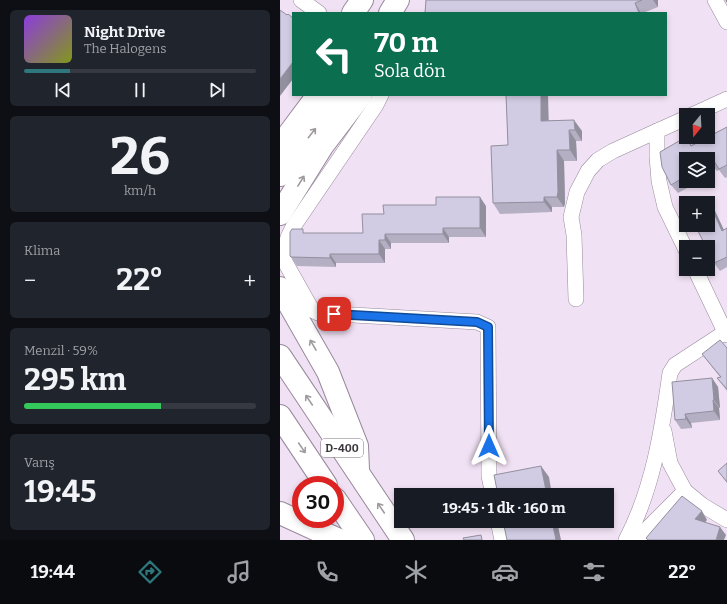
<!DOCTYPE html>
<html lang="tr">
<meta charset="utf-8">
<style>
:root{--surface:#171b24;--page:#20242c;--text:#f1f3f6;--muted:#9ea1a6;--line:#363941;--accent:#2e777c}
body{margin:0;font-family:Bitter,serif;background:var(--page);color:var(--text);height:100vh;display:flex;flex-direction:column;font-size:15px;white-space:nowrap}
*{box-sizing:border-box;margin:0}
p{font-size:13px;color:var(--muted)}
.icon{flex:none;width:22px;height:22px;fill:none;stroke:currentColor;stroke-width:2;stroke-linecap:round;stroke-linejoin:round}
.map{position:relative;flex:1;overflow:hidden}
.panel{display:flex;flex-direction:column;gap:10px;padding:10px;background:#0d0f14;width:280px}
.panel>*{flex:none}
.top-card{position:absolute;left:12px;top:12px;width:375px;height:84px;border-radius:0px;box-shadow:0 2px 6px #0003;background:#0b6e4f;color:#fff;overflow:hidden}
.needle{width:26px;rotate:198deg}
.buttons{position:absolute;left:399px;top:108px;display:grid;gap:8px}
.buttons a{display:grid;place-items:center;width:36px;height:36px;border-radius:0px;background:var(--surface);box-shadow:0 2px 6px #0003;font-size:20px}
.speed{position:absolute;left:12px;top:476px;display:flex;gap:8px;font-size:20px;font-weight:700;text-align:center}
.speed>*{display:grid;place-content:center;width:52px;height:52px;border-radius:50%;background:var(--surface);box-shadow:0 2px 6px #0003;line-height:1}
.speed .limit{border:6px solid #d22;background:#fff;color:#111}
.pin{position:absolute;display:grid;place-items:center;width:34px;height:34px;color:#fff;margin:-17px;border-radius:8px;box-shadow:0 2px 6px #0006}
.me{position:absolute;width:44px;margin:-22px;rotate:0deg;stroke-linejoin:round;filter:drop-shadow(0 0 3px #0008)}
.turn{display:flex;align-items:center;gap:14px;height:84px;padding:0 16px;font-size:18px}
.turn .icon{width:52px;height:52px;stroke-width:2.5}
.turn b{display:block;font-size:28px;line-height:34px}
.big{font-size:30px;font-weight:700;line-height:1.1}
.panel .card{flex:1;display:flex;flex-direction:column;justify-content:center;gap:6px;min-width:0;padding:0 14px;border-radius:6px;background:var(--page)}
.panel .dial{align-items:center;gap:0}
.dial b{font-size:52px;line-height:1}
.song{display:flex;align-items:center;gap:12px}
.cover{width:48px;height:48px;border-radius:6px;background:linear-gradient(135deg,hsl(270 70% 55%),hsl(70 70% 35%))}
.played{height:4px;border-radius:2px;background:linear-gradient(90deg,var(--accent) 20%,var(--line) 20%)}
.keys{display:flex;justify-content:space-around;direction:ltr}
.heat{display:flex;justify-content:space-between;align-items:center;font-size:22px;direction:ltr}
.charge{height:6px;border-radius:3px;background:linear-gradient(90deg,#34c759 59%,var(--line) 0)}
.trip{position:absolute;left:114px;top:488px;width:220px;height:40px;border-radius:0px;background:var(--surface);box-shadow:0 2px 6px #0003;font-weight:700;line-height:40px;text-align:center}
.tab-bar{display:flex;height:64px;justify-content:space-around;align-items:center;background:#090b0e;color:var(--muted)}
.tab-bar .icon{width:28px;height:28px}
.tab-bar .active{color:var(--accent)}
.tab-bar b{font-size:18px;color:var(--text)}
main{display:flex;flex:1;min-height:0}
.map>svg:first-child{display:block}
</style>
<main>
<section class="panel">
<div class="card">
<div class="song"><i class="cover"></i><div><b>Night Drive</b><p>The Halogens</p></div></div>
<div class="played"></div>
<div class="keys"><svg class="icon" aria-label="previous" viewBox="0 0 24 24"><path d="M18 5L8 12l10 7zM5 5v14"/></svg><svg class="icon" aria-label="pause" viewBox="0 0 24 24"><path d="M8 5v14M16 5v14"/></svg><svg class="icon" aria-label="next" viewBox="0 0 24 24"><path d="M6 5l10 7-10 7zM19 5v14"/></svg></div>
</div>
<div class="card dial"><b>26</b><p>km/h</p></div>
<div class="card"><p>Klima</p>
<div class="heat"><a>−</a><b class="big">22°</b><a>+</a></div>
</div>
<div class="card"><p>Menzil · 59%</p><b class="big">295 km</b><div class="charge"></div></div>
<div class="card"><p>Varış</p><b class="big">19:45</b></div>
</section>
<div class="map">
<svg width="447" height="540" viewBox="0 0 447 540">
<rect width="100%" height="100%" fill="#f1e1f4"/>
<g fill="none" stroke-linecap="round" stroke-linejoin="round">
<!-- minor casing -->
<g stroke="#97899b" stroke-width="16">
<g id="minor">
<path d="M21,0L39,13"/>
<path d="M435,0L447,22"/>
<path d="M101,95L96,105L13,227L9,235L6,243L5,252V262L32,310L38,313L197,322L208,327L209,476L213,495"/>
<path d="M412,115L447,99"/>
<path d="M406,118L377,131V156L379,181L385,207L406,250"/>
<path d="M415,269L445,332L447,335"/>
<path d="M296,299L294,235L291,217L297,192L308,171L318,160L333,151L377,131"/>
<path d="M384,431L390,463L405,491L422,505L447,520"/>
<path d="M218,521L222,540"/>
<path d="M346,540C373,489 382,430 390,373L395,365L447,331"/>
<path d="M356,540L405,491"/>
</g>
</g>
<!-- highway casing -->
<g stroke="#97899b" stroke-width="24">
<g id="highway">
<path d="M73,13L82,0"/>
<path d="M110,13L118,0"/>
<path d="M0,146L38,95"/>
<path d="M0,175L61,95"/>
<path d="M0,214L43,145L81,95"/>
<path d="M0,288L48,372L77,446L78,469"/>
<path d="M0,356L123,540"/>
<path d="M0,416L46,485"/>
<path d="M55,499L83,540"/>
<path d="M0,513L59,540"/>
</g>
</g>
<!-- minor -->
<use href="#minor" stroke="#fff" stroke-width="15"/>
<!-- highway -->
<use href="#highway" stroke="#fff" stroke-width="22"/>
<!-- tram -->
<path stroke="#786f7b" stroke-width="1" d="M446,0L447,2"/>
</g>
<!-- wall -->
<g fill="#b4afc3">
<path d="M146,0H378V7L363,13H145Z"/>
<path d="M226,95H268V121L302,131V141H296L297,161H284L285,203L284,207H272V212L220,214L213,203L228,145Z"/>
<path d="M447,127V177L445,178L439,170L437,171L432,165L428,167V159H406V181H420L398,193L391,185L406,137L411,145Z"/>
<path d="M156,205L206,206V237H169V243H111V249H105V263H56V267L17,266L10,256L26,233H83L104,214Z"/>
<path d="M435,211L444,230L447,228V267L440,271L434,263Z"/>
<path d="M447,348V391L437,378L440,377L422,354Z"/>
<path d="M432,378L438,387L440,408H439L440,420L411,423L412,428L401,429L395,420Z"/>
<path d="M447,463V483L438,471Z"/>
</g>
<!-- shaded-wall -->
<g fill="#928f9f">
<path d="M373,0H378V7Z"/>
<path d="M355,3L361,13H359Z"/>
<path d="M13,62V79L0,96V79Z"/>
<path d="M261,95H268L269,132L261,121Z"/>
<path d="M294,120L302,131V141L295,130Z"/>
<path d="M289,130L296,141L297,161L290,150Z"/>
<path d="M277,150L284,161L285,203L284,207L277,197Z"/>
<path d="M200,197L206,206V237L200,228Z"/>
<path d="M264,197L272,207V212L264,202Z"/>
<path d="M430,204L435,211L447,237L442,231Z"/>
<path d="M163,228L169,237V243L163,234Z"/>
<path d="M105,234L111,243V249L105,240Z"/>
<path d="M99,240L105,249V263L99,254Z"/>
<path d="M50,254L56,263V267L50,258Z"/>
<path d="M432,378L438,387L440,408L434,400Z"/>
<path d="M433,400L439,408L440,420L434,411Z"/>
<path d="M405,414L411,423L412,428L406,419Z"/>
<path d="M261,466L269,477L272,495H267Z"/>
<path d="M422,511L427,520L421,527L415,519Z"/>
<path d="M272,521H277L281,540H276Z"/>
<path d="M440,527L446,535L444,540H436Z"/>
</g>
<!-- building -->
<g fill="#d1cce3" stroke="#928f9f">
<path d="M146,0H362L355,3L359,13H145Z"/>
<path d="M0,10L7,15L8,14L13,18V62L0,79Z"/>
<path d="M226,95H261V121L294,120L295,130H289L290,150H277L278,192L277,197H264V202L213,203L211,146L228,145Z"/>
<path d="M447,127V165L439,169L434,161L431,163L427,156L421,159H406V176L391,185L382,167L380,152L406,137L411,146Z"/>
<path d="M156,197H200V228H163V234H105V240H99V254H50V258L11,257L10,256V232L12,229H23V233H83L82,214H104L103,205H156Z"/>
<path d="M430,204L442,231L447,228V257L434,263L428,251V247H426L415,225H428V205Z"/>
<path d="M440,340L447,348V389L437,378L441,377L422,354Z"/>
<path d="M432,378L434,400H433L434,411L405,414L406,419L395,420L392,382Z"/>
<path d="M447,463V482L438,471Z"/>
<path d="M261,466L267,495H218L214,475Z"/>
<path d="M402,496L422,511L415,519L440,527L436,540H368L366,538Z"/>
<path d="M223,521H272L276,540H227Z"/>
<path d="M201,535L202,540H184L183,538Z"/>
</g>
<!-- one-way arrows -->
<defs><path id="oneway-shaft" d="M-6 0H5M1.5-3L5.5 0L1.5 3" fill="none" stroke-width="1.6" stroke-linecap="round" stroke-linejoin="round"/></defs>
<g stroke="#9e9a9e">
<use href="#oneway-shaft" transform="translate(32 133) rotate(-52)"/>
<use href="#oneway-shaft" transform="translate(21 181) rotate(-58)"/>
<use href="#oneway-shaft" transform="translate(33 345) rotate(-120)"/>
<use href="#oneway-shaft" transform="translate(29 400) rotate(-124)"/>
<use href="#oneway-shaft" transform="translate(22 448) rotate(56)"/>
<use href="#oneway-shaft" transform="translate(101 508) rotate(-124)"/>
</g>
<g fill="none" stroke-linecap="round" stroke-linejoin="round">
<!-- route casing -->
<g stroke="#114b97" stroke-width="10">
<path id="route" d="M54,314L197,322L208,327L209,446"/>
</g>
<!-- route -->
<use href="#route" stroke="#1a73e8" stroke-width="7"/>
</g>
<g text-anchor="middle" dominant-baseline="central" stroke-width="4" stroke-linejoin="round" paint-order="stroke">
<!-- shield labels -->
<rect fill="#fff" stroke="#767278" stroke-width="1" x="41" y="439" width="42" height="18" rx="3"/>
<g font-size="11" font-weight="bold" fill="#3c363e">
<text x="62" y="448">D-400</text>
</g>
</g>
</svg>
<div class="buttons">
<a><svg class="needle" viewBox="-14 -14 28 28"><path d="M0-13l5 13h-10z" fill="#e53935"/><path d="M0 13l5-13h-10z" fill="#9ea1a6"/></svg></a>
<a><svg class="icon" aria-label="layers" viewBox="0 0 24 24"><path d="M12 4l9 5-9 5-9-5zM3 14l9 5 9-5"/></svg></a>
<a>+</a>
<a>−</a>
</div>
<div class="speed"><div class="limit">30</div></div>
<div class="pin" style="left:54px;top:314px;background:#d93025"><svg class="icon" aria-label="arrive" viewBox="0 0 24 24"><path d="M6 21V4h12l-3 4 3 4H6"/></svg></div>
<svg class="me" style="left:209px;top:446px" viewBox="-20 -20 40 40"><path d="M0-17L14 15 0 8-14 15z" fill="#1a73e8" stroke="#fff" stroke-width="4"/></svg>
<div class="trip">19:45 · 1 dk · 160 m</div>
<div class="top-card">
<div class="turn"><svg class="icon" aria-label="left" viewBox="0 0 24 24"><path d="M17 20v-9H6M10 6l-5 5 5 5"/></svg><div><b>70 m</b>Sola dön</div></div>
</div>
</div>
</main>
<nav class="tab-bar">
<b>19:44</b>
<svg class="icon active" aria-label="directions" viewBox="0 0 24 24"><path d="M12 3l9 9-9 9-9-9zM9 14v-3h6M13 9l2 2-2 2"/></svg>
<svg class="icon" aria-label="music" viewBox="0 0 24 24"><path d="M9 18V5l10-2v13"/><circle cx="6" cy="18" r="3"/><circle cx="16" cy="16" r="3"/></svg>
<svg class="icon" aria-label="phone" viewBox="0 0 24 24"><path d="M5 4h4l2 5-3 2q2 4 5 5l2-3 5 2v4C11 20 4 13 5 4z"/></svg>
<svg class="icon" aria-label="climate" viewBox="0 0 24 24"><path d="M12 3v18M4 7l16 10M4 17L20 7"/></svg>
<svg class="icon" aria-label="car" viewBox="0 0 24 24"><path d="M5 17H2v-5l4-1 3-4h7l3 4 3 1v5h-3M9 17h6M6 11h13"/><circle cx="7" cy="17" r="2"/><circle cx="17" cy="17" r="2"/></svg>
<svg class="icon" aria-label="filters" viewBox="0 0 24 24"><path d="M4 7h16M4 17h16"/><circle cx="9" cy="7" r="2"/><circle cx="15" cy="17" r="2"/></svg>
<b>22°</b>
</nav>
